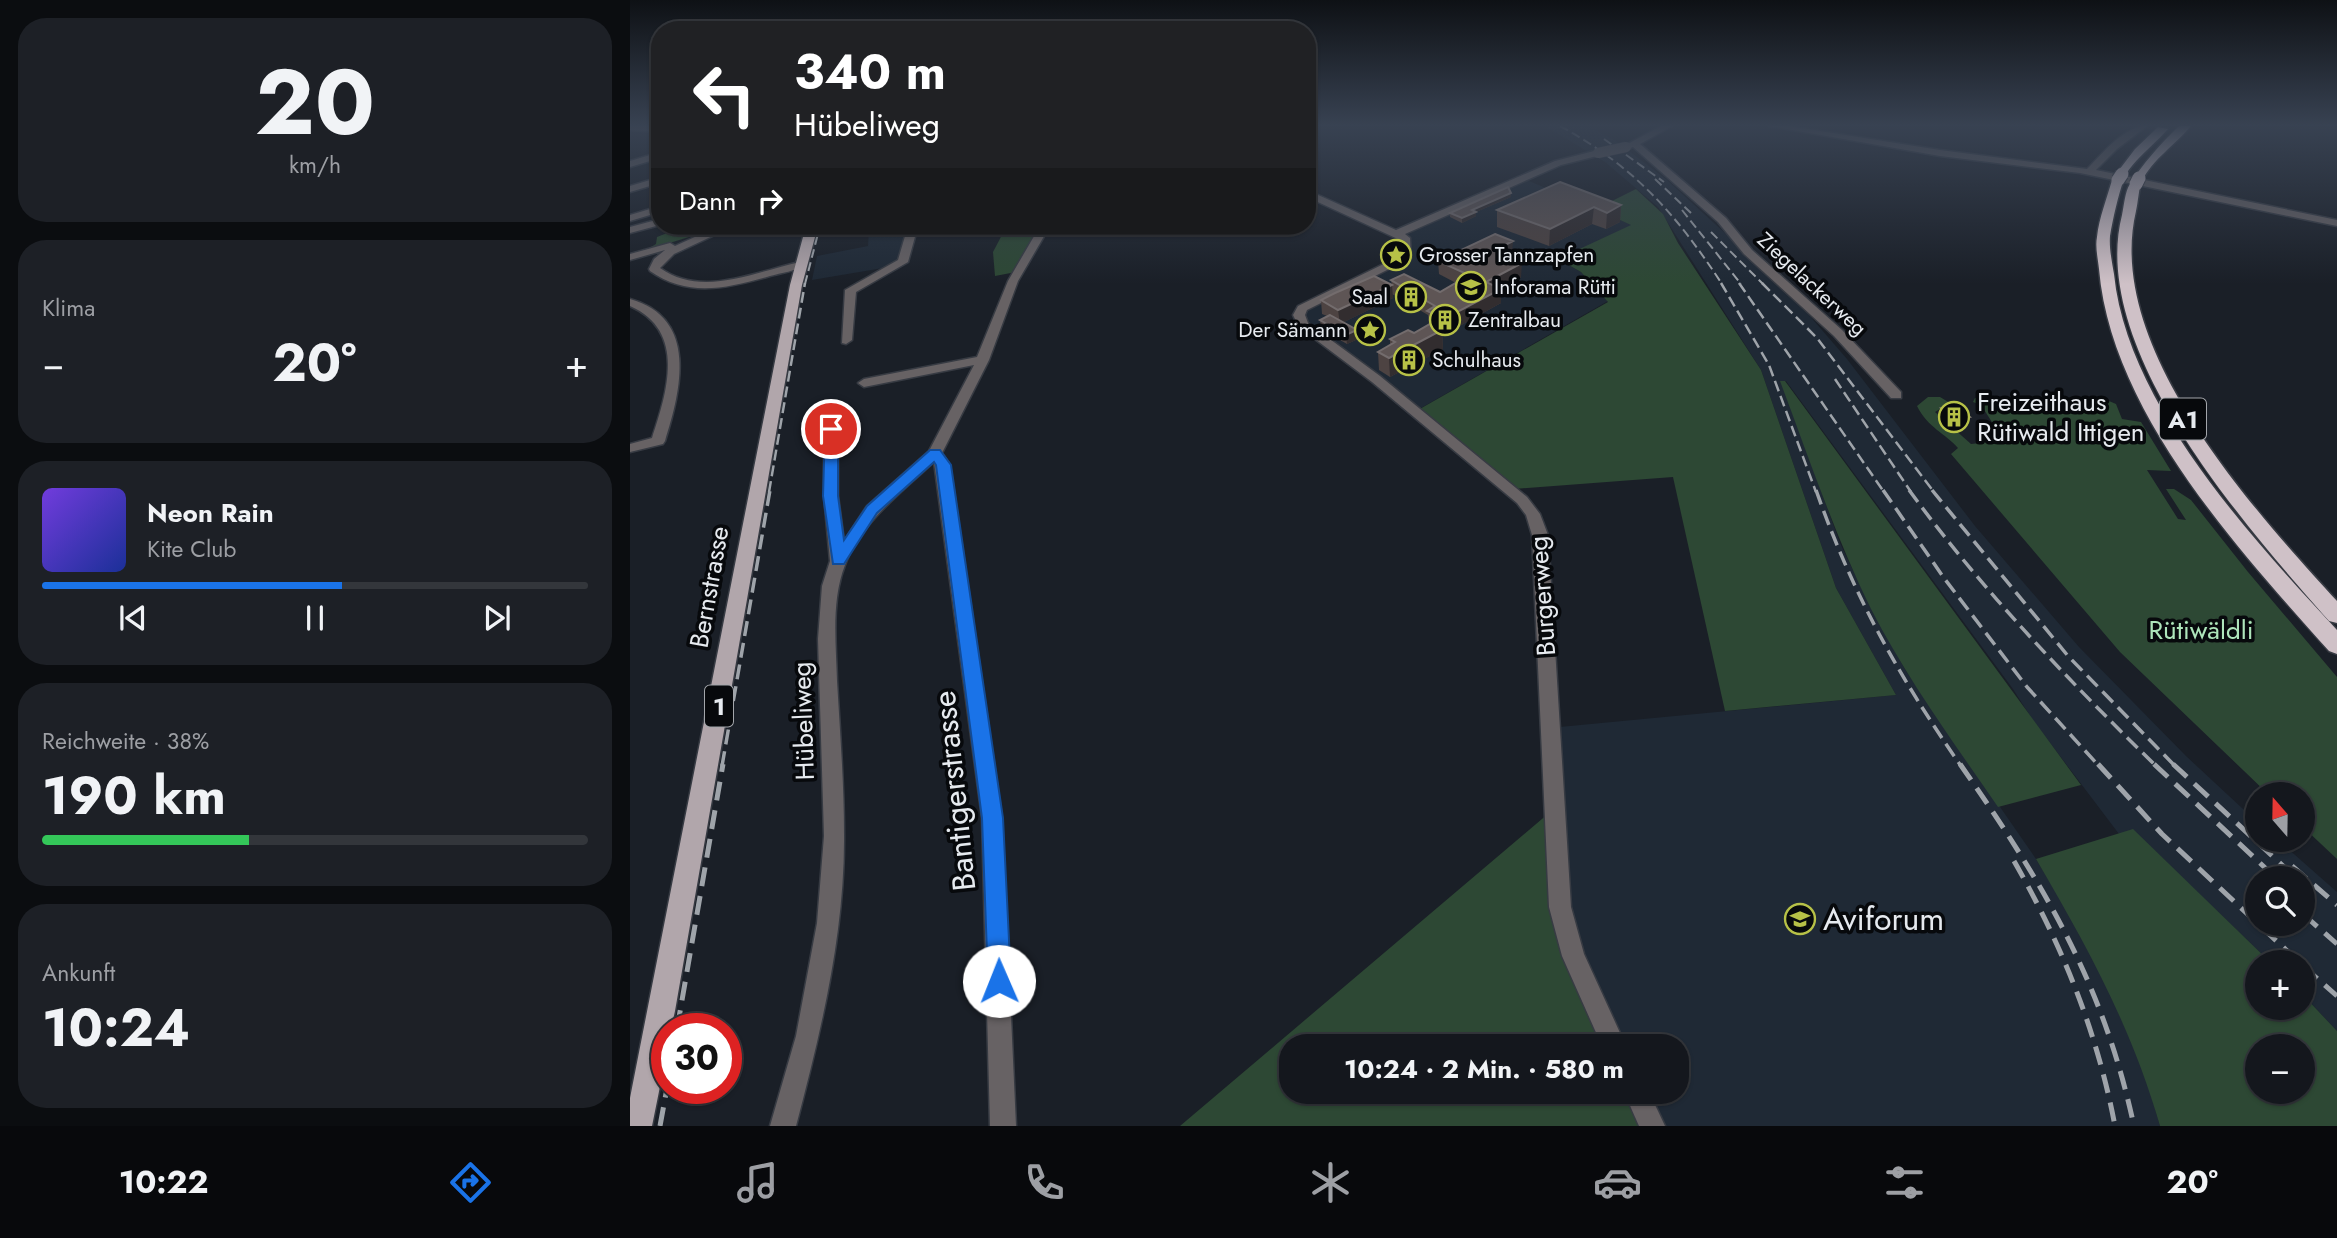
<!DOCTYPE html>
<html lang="de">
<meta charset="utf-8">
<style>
:root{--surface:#14171d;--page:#1d2026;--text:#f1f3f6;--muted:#9d9fa4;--line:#33363b;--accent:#1a73e8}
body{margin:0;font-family:Jost,sans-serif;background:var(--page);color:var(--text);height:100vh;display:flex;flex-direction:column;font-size:26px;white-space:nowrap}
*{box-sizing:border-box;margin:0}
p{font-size:23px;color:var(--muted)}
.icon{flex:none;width:38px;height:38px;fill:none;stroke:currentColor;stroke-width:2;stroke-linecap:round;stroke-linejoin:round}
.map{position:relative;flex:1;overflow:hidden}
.drawer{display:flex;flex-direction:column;gap:18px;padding:18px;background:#0b0d10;width:630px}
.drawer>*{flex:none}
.top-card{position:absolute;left:21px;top:21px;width:665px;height:214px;border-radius:28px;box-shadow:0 2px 5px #0004,0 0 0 2px var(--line);background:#202124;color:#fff;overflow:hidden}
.needle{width:46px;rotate:340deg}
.tools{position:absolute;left:1615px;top:782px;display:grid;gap:14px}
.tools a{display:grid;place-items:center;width:70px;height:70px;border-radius:50%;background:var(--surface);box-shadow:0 2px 5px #0004,0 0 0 2px var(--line);font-size:35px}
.speed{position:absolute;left:21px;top:1013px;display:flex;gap:14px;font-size:35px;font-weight:700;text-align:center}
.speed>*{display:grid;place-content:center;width:91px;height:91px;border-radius:50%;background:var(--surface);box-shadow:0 2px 5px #0004,0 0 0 2px var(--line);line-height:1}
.speed .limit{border:10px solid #d22;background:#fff;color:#111}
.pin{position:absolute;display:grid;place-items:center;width:60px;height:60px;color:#fff;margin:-30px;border:4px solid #fff;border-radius:50%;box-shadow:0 2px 7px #0007}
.me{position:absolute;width:77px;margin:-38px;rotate:359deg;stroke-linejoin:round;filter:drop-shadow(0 0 5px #0008)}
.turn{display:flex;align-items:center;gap:24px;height:147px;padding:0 28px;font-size:32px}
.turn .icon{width:91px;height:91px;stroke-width:2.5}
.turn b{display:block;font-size:49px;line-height:60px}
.then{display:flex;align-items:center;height:66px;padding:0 28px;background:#0003;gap:14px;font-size:26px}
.big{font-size:52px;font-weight:700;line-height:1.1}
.drawer .tile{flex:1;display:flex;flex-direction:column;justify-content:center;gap:10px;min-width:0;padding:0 24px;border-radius:28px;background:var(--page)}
.drawer .dial{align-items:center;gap:0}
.dial b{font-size:91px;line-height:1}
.song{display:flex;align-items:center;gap:21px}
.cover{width:84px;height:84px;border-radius:10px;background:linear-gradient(135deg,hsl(260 70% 55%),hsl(230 70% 35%))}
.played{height:7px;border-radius:4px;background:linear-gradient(90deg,var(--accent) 55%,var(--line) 55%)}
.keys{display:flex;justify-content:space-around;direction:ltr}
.heat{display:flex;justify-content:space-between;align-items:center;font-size:38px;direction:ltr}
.charge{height:10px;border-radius:5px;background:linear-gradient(90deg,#34c759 38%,var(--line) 0)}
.trip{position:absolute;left:649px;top:1034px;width:410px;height:70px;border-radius:28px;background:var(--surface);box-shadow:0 2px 5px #0004,0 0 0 2px var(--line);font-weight:700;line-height:70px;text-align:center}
.menu{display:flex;height:112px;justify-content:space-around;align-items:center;background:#08090c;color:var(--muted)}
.menu .icon{width:49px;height:49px}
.menu .current{color:var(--accent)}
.menu b{font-size:32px;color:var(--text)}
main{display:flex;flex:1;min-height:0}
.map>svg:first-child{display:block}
</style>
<main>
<section class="drawer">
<div class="tile dial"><b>20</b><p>km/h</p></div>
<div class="tile"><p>Klima</p>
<div class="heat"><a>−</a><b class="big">20°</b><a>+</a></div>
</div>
<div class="tile">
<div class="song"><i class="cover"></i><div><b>Neon Rain</b><p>Kite Club</p></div></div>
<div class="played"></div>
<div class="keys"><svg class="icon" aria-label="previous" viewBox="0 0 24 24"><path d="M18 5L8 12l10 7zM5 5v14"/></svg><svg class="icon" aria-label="pause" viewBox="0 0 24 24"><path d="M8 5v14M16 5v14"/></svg><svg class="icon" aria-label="next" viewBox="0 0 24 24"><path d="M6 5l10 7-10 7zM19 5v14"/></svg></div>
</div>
<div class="tile"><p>Reichweite · 38%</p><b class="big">190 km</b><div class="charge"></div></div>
<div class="tile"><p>Ankunft</p><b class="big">10:24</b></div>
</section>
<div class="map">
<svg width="1707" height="1126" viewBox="0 0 1707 1126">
<rect width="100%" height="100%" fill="#1a1f27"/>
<!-- built -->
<g fill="#1f2935" fill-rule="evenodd">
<path d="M915,126H958L986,141L1037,180L1097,235L1179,315L1217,359L1345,526L1449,647L1556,756L1627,822L1628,840H1648L1707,892V1031L1673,995V962H1640L1503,830L1489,834L1402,719L1383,689L1156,381H1151L1210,543L1242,610L1276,671L1406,859L1462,953L1514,1069L1530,1126H1022L1006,1092H1046V1046H984L951,976L943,956L919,728L1266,695L1206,588L1131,370L1028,207L975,162ZM1628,878H1673V924H1628Z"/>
<path d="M892,178L1002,225L929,260L951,272L978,301L784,412L682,334L672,308L773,260L776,241L766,234Z"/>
<path d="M277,226L271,258L259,267L182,280L187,256L238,246L239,227Z"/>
</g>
<!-- green -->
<g fill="#2d4834" fill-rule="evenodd">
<path d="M1006,189L1033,214L1048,243L1131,370L1206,588L1266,695L1095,711L1043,477L884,489L788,410L978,302L951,272L928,259L1001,225L966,209Z"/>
<path d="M55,226H94L14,251L26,244L27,237Z"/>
<path d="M408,232L386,272L365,276L363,252L373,233Z"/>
<path d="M1150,381H1155L1451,785L1368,807C1324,743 1277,679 1241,609C1205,536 1179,458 1150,381Z"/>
<path d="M1298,397H1310L1320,403L1305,412L1341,444L1369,441L1367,430L1351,405L1343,402L1345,398L1352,397L1479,401L1486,404L1492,419L1511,422L1541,471L1517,470L1548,519L1556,520L1536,489H1544L1561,500L1618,572L1707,677V859L1673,827V794H1638L1490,652L1321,454L1328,448C1315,433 1298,428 1287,406Z"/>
<path d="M919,813L946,977L979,1046H662V1092H1000L1016,1126H550Z"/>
<path d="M1503,829L1640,962H1628V1008H1673V995L1707,1031V1126H1530C1502,1028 1457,946 1406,859ZM1628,1046H1673V1092H1628Z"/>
</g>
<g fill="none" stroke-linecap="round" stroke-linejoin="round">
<!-- minor casing -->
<g stroke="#373b43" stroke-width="3">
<g id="minor">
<path d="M0,126H30V132L0,130Z"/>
<path d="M1031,126H1042L1010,144L1096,218L1122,250L1212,330L1271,392V398H1261L1204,336L1114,254L1088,222L1003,147L996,150L992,147Z"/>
<path d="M1139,126H1159L1310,150L1457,169C1473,153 1494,126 1517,126L1487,149L1466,170L1707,220V226L1450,173L1310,156Z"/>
<path d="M968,150L971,151V155L931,165L775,234L780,238L781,258L677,310L675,315L678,323L750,376L897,497L910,514L918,535L941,907L954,954L996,1046H972L932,956L919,907L902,535L896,515L887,503L742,382L669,327L663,315L668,306L772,255L770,240L677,197V190L766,230L925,161Z"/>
<path d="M30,152V158L0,167V161Z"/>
<path d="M30,177V183L0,192V186Z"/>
<path d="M30,206V212L0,221V215Z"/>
<path d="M30,219V225L0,233V227Z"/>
<path d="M90,226H104L44,254L30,268C72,298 124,272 170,262L175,265C166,271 151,273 140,276C98,288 58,298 20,271L19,269L24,259L35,250L0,260V254L40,243L45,246L67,236V233Z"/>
<path d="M278,226H288L278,262L226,292L222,340L216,344L212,343L215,290L268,260Z"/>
<path d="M410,226H420L388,281L359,360L312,453L320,465L372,818L386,1126H360L352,818L304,462C273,490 229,525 215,565C201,601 206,643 207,681C210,732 214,783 214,834C215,933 191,1031 166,1126H140L166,1036L187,923L194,836L188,639L192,586L200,561L194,496V429L201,425L208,429V496L214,541L237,506L299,451L344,365L234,387L228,383L234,379L347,357L378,281Z"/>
<path d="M0,299C69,318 51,391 35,441L33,444L0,452V444L22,438C37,393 57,331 0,306Z"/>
<path d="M994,1092H1019L1035,1126H1009Z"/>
</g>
</g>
<!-- major casing -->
<g stroke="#373b43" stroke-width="3">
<path id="major" d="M176,226H188L172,285L45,1011L41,1029H37V1052L22,1126H0V1098L160,285Z"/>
</g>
<!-- highway casing -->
<g stroke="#373b43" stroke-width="3">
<g id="highway">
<path d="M1549,126H1561C1546,144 1522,160 1512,181C1509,186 1508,203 1506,211C1474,346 1622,508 1707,601V623L1699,621C1616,527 1458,349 1492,215C1494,206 1495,191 1500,184C1512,165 1530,144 1549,126Z"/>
<path d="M1528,127L1538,129C1525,144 1499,164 1494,179C1488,196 1483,218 1480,236C1479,248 1482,262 1484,274C1497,404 1621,537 1707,630V654L1699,651C1607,548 1481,411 1469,269C1468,259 1465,247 1467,237C1469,218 1477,198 1482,180L1488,176L1486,174L1505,149Z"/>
</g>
</g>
<!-- minor -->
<use href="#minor" fill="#676264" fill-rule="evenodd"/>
<!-- major -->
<use href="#major" fill="#b1a6ab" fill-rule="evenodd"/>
<!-- highway -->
<use href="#highway" fill="#cfc1c7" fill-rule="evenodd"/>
<!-- rail-far3 -->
<g stroke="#9fa4aa" stroke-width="2" stroke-dasharray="9 4.5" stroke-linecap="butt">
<path d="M930,126C1005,167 1046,214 1092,284"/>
<path d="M974,139L1034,182"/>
<path d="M1025,179L1061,213"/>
<path d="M1052,210L1111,284"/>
<path d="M1081,232L1133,284"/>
<path d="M175,284L190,226"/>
</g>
<!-- rail-far2 -->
<g stroke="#9fa4aa" stroke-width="2.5" stroke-dasharray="11 5" stroke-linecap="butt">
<path d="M1091,283L1139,365L1186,492"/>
<path d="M1109,283L1254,492"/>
<path d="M1132,283L1187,338L1304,492"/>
<path d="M1205,379L1281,492"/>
<path d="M139,492L175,283"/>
</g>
<!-- rail-far1 -->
<g stroke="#9fa4aa" stroke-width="3.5" stroke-dasharray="15 7" stroke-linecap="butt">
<path d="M1186,490C1223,595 1268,675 1331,766"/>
<path d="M1253,490L1314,578L1397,687L1469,766"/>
<path d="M1279,490C1352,590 1438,680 1526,766"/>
<path d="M1302,490L1438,656L1545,766"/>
<path d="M92,766L140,490"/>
</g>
<!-- rail -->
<g stroke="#9fa4aa" stroke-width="5" stroke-dasharray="19 10" stroke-linecap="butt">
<path d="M1330,764C1413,883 1473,982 1504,1126"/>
<path d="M1468,764L1532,834L1669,962"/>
<path d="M1524,764L1646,878"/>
<path d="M1543,764L1666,878"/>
<path d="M1384,861C1432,945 1467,1031 1485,1126"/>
<path d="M1662,866L1707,905"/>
<path d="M1673,914L1707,944"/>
<path d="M1673,966L1707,996"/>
<path d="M47,1029L93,764"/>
<path d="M30,1126L37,1088"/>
</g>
<!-- minor-bridge casing -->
<g stroke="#373b43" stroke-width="11" stroke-linecap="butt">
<path id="minor-bridge" d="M968,153L996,147"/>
</g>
<!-- highway-bridge casing -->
<g stroke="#373b43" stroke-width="15" stroke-linecap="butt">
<g id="highway-bridge">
<path d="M1488,180L1492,174"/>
<path d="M1506,184L1509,178"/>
</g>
</g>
<!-- minor-bridge -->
<use href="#minor-bridge" stroke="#676264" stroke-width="10"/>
<!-- highway-bridge -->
<use href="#highway-bridge" stroke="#cfc1c7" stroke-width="13"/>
</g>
<!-- wall -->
<g fill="#4d4342">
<path d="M881,197L846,212V216L832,223L820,217V213Z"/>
<path d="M991,205L990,222L976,229L962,224L919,246L867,227V210Z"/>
<path d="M882,255L878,257L891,277L869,289H871V303L815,334L812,332L813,349L760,377L749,370L748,352L760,345V339L784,333L799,325L798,315L762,294L763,298L714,322L728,339L717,344L691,329L690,320L697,316L692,314L691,300L762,285L761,280L810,292L826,283L809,274L808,261Z"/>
<path d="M1311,408L1340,417L1338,422L1323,425L1309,412Z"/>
</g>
<!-- shaded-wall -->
<g fill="#322d2f">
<path d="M881,193V197L846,212V216L832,223V218L842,210Z"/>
<path d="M991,205L990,222L976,229L977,213Z"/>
<path d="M964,207L962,224L919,246L920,229Z"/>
<path d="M150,226H166L165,228L152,229Z"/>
<path d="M883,241L882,255L863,264V251Z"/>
<path d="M892,263L891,277L856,296V282Z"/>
<path d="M762,285L763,298L710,324L708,310Z"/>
<path d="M871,289V303L815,334L814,319Z"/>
<path d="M727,330L728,339L717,344L716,335Z"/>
<path d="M812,330L813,349L760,377L759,358Z"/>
<path d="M1340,417L1338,422L1323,425L1326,421Z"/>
</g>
<!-- building -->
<g fill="#5e5555" stroke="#736c6d" stroke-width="2">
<path d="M930,182L991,205L977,213L964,207L920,229L867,210Z"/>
<path d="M878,187L881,193L842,210L846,212L832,218L820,213Z"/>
<path d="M865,234L883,241L863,251L892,263L856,282L871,289L814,319L797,311L805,306L761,280L774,274L810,292L839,275L808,261Z"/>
<path d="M744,276L762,285L708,310L691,300L705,293Z"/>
<path d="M700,315L727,330L716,335L690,320Z"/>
<path d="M800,324L812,330L759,358L748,352L765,342L760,339L778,330L784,333Z"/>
<path d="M1326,405L1340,417L1326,421L1311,408Z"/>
</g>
<!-- sky -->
<linearGradient id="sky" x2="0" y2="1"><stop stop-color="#0e1115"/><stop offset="0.44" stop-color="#384252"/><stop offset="1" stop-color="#384252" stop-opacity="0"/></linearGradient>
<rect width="1707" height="284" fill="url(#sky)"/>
<!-- route -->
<path fill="#1a73e8" stroke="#114b97" stroke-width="2" d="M201,425L208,429V496L214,540L237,506L300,450H310L321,465L373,818L381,981L378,990L369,993L361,990L358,981L352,818L306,465L304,462L247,513L214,564H203L193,496L195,429Z"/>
<!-- icons -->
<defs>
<g id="sight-ring" transform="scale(1.575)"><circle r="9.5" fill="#07090c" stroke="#b7c147" stroke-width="1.5"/><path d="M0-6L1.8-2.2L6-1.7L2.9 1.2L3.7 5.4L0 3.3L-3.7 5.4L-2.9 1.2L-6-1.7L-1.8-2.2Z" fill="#b7c147"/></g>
<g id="university-ring" transform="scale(1.575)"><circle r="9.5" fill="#07090c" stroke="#b7c147" stroke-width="1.5"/><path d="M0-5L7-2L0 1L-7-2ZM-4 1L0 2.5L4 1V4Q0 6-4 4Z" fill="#b7c147"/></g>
<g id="building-ring" transform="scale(1.575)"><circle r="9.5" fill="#07090c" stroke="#b7c147" stroke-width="1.5"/><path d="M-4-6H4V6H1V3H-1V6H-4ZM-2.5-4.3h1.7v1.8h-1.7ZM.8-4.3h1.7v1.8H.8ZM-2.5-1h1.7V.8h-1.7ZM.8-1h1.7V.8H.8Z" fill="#b7c147"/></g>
</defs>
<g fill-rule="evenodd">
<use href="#sight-ring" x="766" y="255"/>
<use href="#university-ring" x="841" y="287"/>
<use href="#building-ring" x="781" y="297"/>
<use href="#building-ring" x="815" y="320"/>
<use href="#sight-ring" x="740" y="330"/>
<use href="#building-ring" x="779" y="360"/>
<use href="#building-ring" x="1324" y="417"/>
<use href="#university-ring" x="1170" y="919"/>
</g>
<g text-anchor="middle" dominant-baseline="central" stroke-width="7" stroke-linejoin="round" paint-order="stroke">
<!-- far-poi labels -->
<g font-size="21" fill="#e6eaef" stroke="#07090c" text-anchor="start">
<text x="789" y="255">Grosser Tannzapfen</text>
<text x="864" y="287">Inforama Rütti</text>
<text x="758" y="297" text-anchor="end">Saal</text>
<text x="838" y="320">Zentralbau</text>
<text x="717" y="330" text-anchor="end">Der Sämann</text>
<text x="802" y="360">Schulhaus</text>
</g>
<!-- far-street labels -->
<g font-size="21" fill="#e6eaef" stroke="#07090c">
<text transform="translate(1182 284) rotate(43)">Ziegelackerweg</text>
</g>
<!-- shield labels -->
<g fill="#07090c" stroke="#a3a6ab" stroke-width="2">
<rect x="1530" y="398.5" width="46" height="41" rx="5"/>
<rect x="75" y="685.5" width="28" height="41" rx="5"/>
</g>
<g font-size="24" font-weight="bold" fill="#e6eaef">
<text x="1553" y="419">A1</text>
<text x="89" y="706">1</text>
</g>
<!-- poi labels -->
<g font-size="26" fill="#e6eaef" stroke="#07090c" text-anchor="start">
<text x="1347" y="402">Freizeithaus<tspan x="1347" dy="30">Rütiwald Ittigen</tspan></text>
</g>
<!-- street labels -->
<g font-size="26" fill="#e6eaef" stroke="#07090c">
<text transform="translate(79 587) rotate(-80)">Bernstrasse</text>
<text transform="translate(912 596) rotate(-94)">Burgerweg</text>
<text transform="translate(173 721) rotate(-92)">Hübeliweg</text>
</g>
<!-- park labels -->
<g font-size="26" fill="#aee6bb" stroke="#07090c">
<text x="1571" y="630">Rütiwäldli</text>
</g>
<!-- near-street labels -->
<g font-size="32" fill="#e6eaef" stroke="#07090c">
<text transform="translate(324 791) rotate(-96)">Bantigerstrasse</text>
</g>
<!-- near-poi labels -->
<g font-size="32" fill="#e6eaef" stroke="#07090c" text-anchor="start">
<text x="1193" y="919">Aviforum</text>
</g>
</g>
</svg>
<div class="tools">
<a><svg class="needle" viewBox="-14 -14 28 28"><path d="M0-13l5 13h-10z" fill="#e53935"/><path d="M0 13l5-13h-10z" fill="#9d9fa4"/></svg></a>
<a><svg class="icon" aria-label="search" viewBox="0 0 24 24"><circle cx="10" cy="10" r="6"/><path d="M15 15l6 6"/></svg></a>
<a>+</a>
<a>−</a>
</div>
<div class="speed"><div class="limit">30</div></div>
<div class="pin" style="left:201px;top:429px;background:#d93025"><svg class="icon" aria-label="arrive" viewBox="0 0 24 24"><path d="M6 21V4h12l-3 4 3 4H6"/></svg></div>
<svg class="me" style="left:369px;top:981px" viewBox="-20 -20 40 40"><circle r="19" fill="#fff"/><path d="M0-13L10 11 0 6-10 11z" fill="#1a73e8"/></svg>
<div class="trip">10:24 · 2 Min. · 580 m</div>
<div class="top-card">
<div class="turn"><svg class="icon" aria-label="left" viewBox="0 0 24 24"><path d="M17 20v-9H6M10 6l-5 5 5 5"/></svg><div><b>340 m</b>Hübeliweg</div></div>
<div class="then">Dann<svg class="icon" aria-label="right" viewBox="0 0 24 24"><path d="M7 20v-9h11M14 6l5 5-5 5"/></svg></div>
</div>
</div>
</main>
<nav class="menu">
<b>10:22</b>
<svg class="icon current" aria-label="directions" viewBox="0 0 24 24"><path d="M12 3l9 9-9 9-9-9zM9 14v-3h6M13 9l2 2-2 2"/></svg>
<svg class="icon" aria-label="music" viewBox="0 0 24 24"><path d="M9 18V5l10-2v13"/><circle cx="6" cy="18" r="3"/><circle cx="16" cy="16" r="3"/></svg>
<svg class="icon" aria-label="phone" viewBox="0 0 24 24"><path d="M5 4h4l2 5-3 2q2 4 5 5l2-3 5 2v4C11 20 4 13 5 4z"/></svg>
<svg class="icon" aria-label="climate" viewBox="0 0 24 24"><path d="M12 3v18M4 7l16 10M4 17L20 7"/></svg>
<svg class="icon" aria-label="car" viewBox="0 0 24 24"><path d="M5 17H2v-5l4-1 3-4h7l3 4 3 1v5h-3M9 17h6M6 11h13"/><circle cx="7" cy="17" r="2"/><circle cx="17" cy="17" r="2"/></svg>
<svg class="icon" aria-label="filters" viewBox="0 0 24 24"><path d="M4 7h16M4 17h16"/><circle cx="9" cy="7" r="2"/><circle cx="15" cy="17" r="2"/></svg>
<b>20°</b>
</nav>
